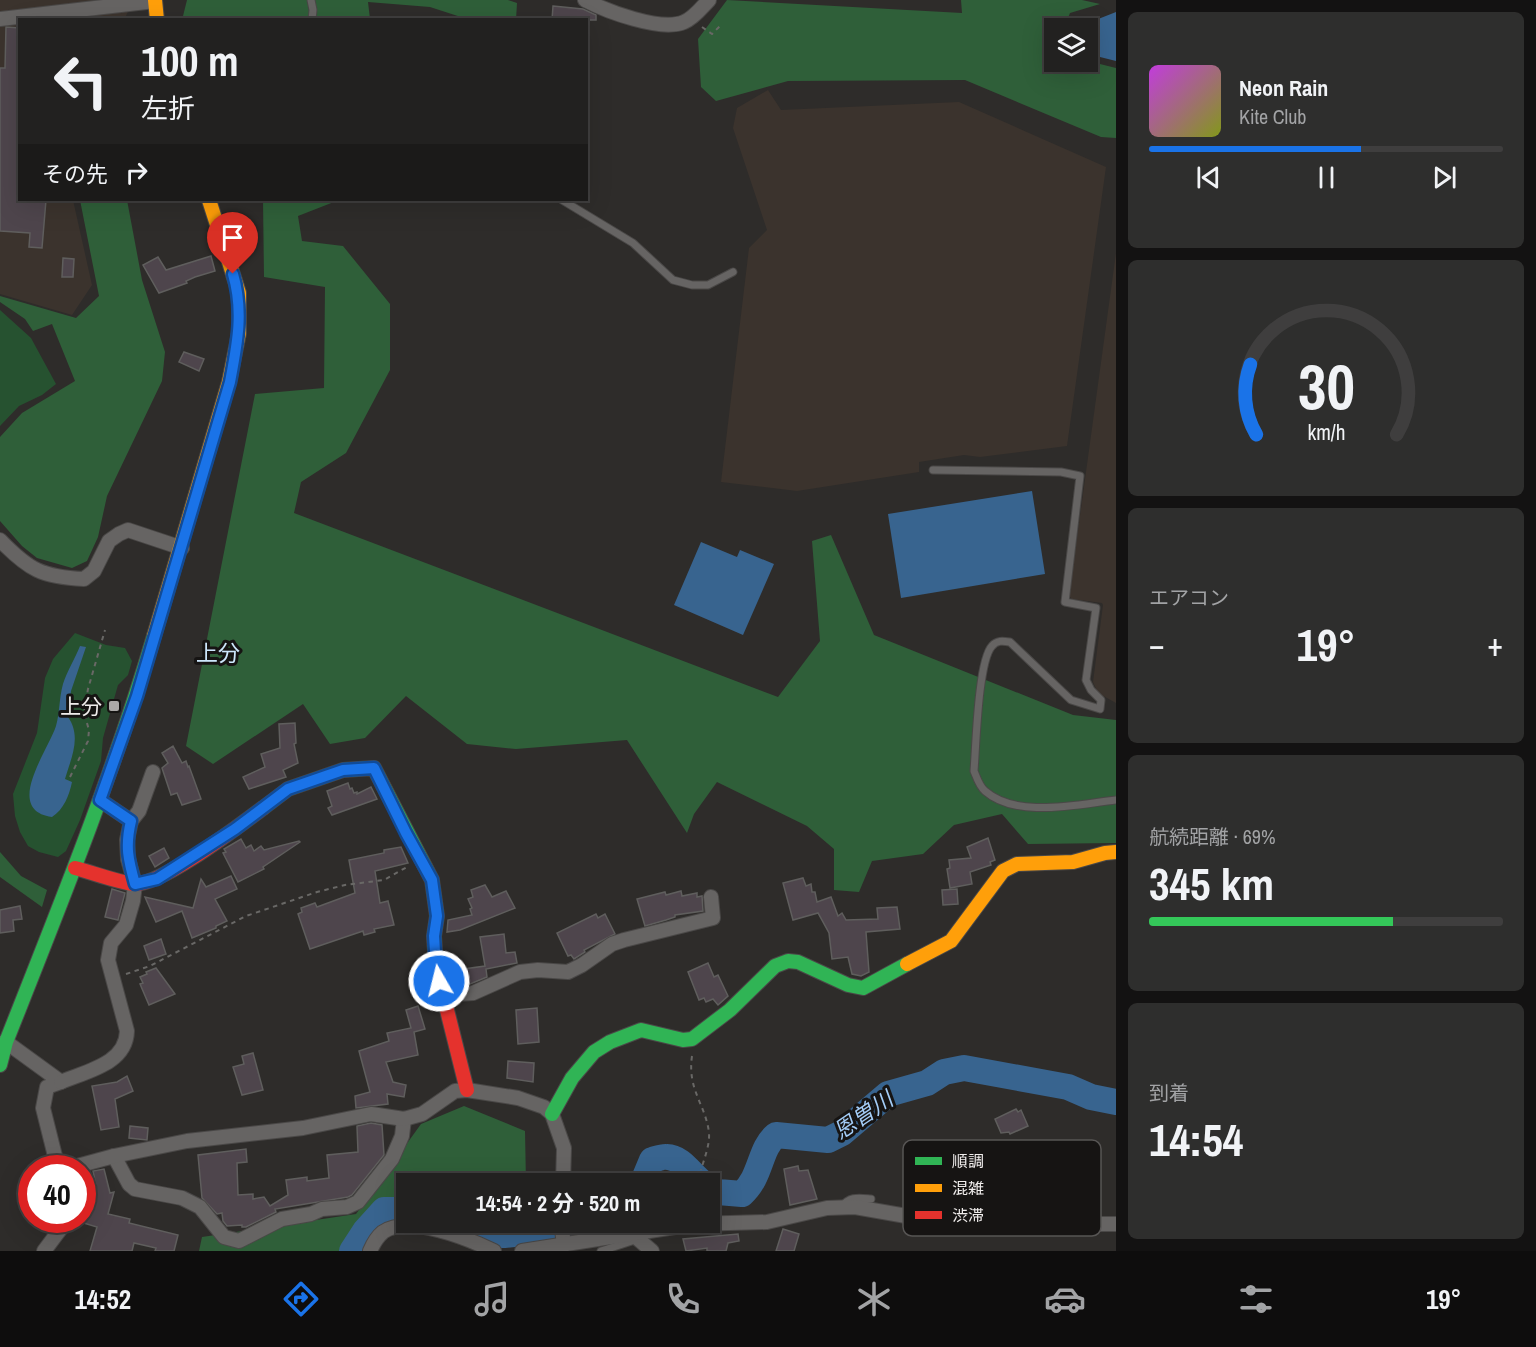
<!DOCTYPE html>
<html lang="ja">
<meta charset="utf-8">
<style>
:root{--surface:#222120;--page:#2e2e2d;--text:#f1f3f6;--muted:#a2a3a5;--line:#3f3e3e;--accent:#1a73e8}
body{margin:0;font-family:"Archivo Narrow","Noto Sans JP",sans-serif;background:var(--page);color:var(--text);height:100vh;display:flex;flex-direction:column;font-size:22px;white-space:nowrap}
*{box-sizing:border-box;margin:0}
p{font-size:20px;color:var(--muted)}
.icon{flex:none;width:33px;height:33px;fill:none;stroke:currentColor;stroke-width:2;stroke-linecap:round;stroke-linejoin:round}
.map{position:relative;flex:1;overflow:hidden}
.panel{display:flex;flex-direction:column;gap:12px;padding:12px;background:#131212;width:420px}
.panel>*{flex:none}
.banner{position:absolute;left:18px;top:18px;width:570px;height:183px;border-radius:0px;box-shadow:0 6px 24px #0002,0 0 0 2px var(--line);background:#222120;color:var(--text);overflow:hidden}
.tools{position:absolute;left:1044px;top:18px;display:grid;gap:12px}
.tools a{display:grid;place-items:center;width:54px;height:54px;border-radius:0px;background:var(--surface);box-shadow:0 6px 24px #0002,0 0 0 2px var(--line);font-size:30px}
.speed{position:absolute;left:18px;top:1155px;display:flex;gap:12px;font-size:30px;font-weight:700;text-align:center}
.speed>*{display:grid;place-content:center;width:78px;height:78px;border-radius:50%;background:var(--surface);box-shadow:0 6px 24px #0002,0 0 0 2px var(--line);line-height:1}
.speed .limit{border:9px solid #d22;background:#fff;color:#111}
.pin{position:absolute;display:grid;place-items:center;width:51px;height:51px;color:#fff;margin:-62px -26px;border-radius:50% 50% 50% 0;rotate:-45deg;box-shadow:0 0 6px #0007}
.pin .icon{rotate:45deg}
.me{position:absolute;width:66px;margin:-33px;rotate:352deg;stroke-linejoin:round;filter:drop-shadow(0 0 4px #0008)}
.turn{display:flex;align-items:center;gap:21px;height:126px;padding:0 24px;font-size:27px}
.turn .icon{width:78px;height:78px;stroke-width:2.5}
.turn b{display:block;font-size:42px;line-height:51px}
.then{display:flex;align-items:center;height:57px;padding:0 24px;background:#0003;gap:12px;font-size:22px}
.big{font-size:45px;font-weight:700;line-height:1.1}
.panel .tile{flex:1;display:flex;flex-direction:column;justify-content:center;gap:9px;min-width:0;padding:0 21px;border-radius:9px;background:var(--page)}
.panel .dial{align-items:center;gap:0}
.dial svg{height:156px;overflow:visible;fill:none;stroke:var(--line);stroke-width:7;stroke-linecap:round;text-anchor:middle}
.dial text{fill:var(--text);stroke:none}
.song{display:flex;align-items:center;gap:18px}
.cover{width:72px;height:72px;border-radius:9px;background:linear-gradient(135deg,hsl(290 70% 55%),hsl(70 70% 35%))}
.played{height:6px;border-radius:3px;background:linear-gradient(90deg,var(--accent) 60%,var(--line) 60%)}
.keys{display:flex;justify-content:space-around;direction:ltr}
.heat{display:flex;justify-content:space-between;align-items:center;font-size:33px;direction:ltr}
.charge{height:9px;border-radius:4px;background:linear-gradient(90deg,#34c759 69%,var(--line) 0)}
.trip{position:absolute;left:396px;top:1173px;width:324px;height:60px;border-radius:0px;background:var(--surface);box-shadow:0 6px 24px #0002,0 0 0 2px var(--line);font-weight:700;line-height:60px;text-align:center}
.tabs{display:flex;height:96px;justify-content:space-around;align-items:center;background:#0e0d0d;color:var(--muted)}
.tabs .icon{width:42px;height:42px}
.tabs .selected{color:var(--accent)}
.tabs b{font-size:27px;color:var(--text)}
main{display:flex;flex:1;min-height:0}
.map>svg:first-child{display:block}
</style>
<main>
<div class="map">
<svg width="1116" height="1251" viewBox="0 0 1116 1251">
<rect width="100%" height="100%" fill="#2e2c2a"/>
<!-- built -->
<g fill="#3b332d">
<path d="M0,0H133L126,16L127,19L20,20V200H73L92,285L72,315L0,294Z"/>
<path d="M768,90L781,110L959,102L1106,167L1067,446L980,457L964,455L919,462V472L797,491L721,482L749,248L767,230L733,128L737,108Z"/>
<path d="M1116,253V703L1098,693L1093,682L1103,605L1102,603L1072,599L1069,596Z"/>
</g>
<!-- green -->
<g fill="#265230">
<path d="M0,310L31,338L56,384L42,395L19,406L0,426Z"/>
<path d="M75,633L106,645L125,648L132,661L128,675L118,685L103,738L101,761L80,820L66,851L58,857L39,852L28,846L20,832L15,816L13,794L37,733L45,678L53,659Z"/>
</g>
<!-- forest -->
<g fill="#2f5f39">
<path d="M187,0H508L517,3L516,20L467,19L430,7L368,2L370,19L182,20Z"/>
<path d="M727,0L962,13L961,0H1082L1100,4L1070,13L1064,28H1054V62L1088,61L1116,68V138L1101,137L965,80L788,81L716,101L701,87L698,39Z"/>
<path d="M80,200H127L142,280L165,352L162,381L107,496L98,537L87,561L72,568L37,558L22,546L0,521V437L22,413L75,381L52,324L33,331L25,319L0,302V296L76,318L99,296Z"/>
<path d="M263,200H339L298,216L302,241L343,246L390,304V370L346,453L301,482L294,513L778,697L820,641L812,541L831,535L874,635L1073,715L1116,720V843L1028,844L1002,814L954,825L923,854L872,861L859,892L834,890V849L807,826L717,782L694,814L687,833L627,740L516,749L467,744L406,696L365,738L330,744L303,704L213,764L186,746L255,394L324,388L325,287L264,277Z"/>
<path d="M0,852L21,876L47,890L42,907L0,877Z"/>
<path d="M464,1106L525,1131L526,1183L406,1184V1199L396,1197L344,1251H199L202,1237L356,1214L421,1124Z"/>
</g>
<!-- water -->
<g fill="#38648f">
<path d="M1116,12V61L1088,54V28H1082L1083,25Z"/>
<path d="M1032,491L1045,574L901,598L888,514Z"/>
<path d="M701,542L737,557L740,550L774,564L743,635L674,605Z"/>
<path d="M80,646L86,647L71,691L68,717C82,737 71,758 65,779L72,782C69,796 64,809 52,817C3,810 48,751 56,726C60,712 59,698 63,684C67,671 75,659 80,646Z"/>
</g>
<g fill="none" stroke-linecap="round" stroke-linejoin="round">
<!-- river -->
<g stroke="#38648f" stroke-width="26">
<path d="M642,1184L652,1160C656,1159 663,1156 667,1157C682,1157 692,1176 704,1184"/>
<path d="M710,1187L718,1192L742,1194C762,1176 759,1149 776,1135L828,1140L842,1133L888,1094L927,1083L944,1072L964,1068L1068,1087L1091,1097L1116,1102"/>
<path d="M470,1222L504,1235L573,1228L590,1222"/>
<path d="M352,1251L365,1231L384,1210H406"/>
</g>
</g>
<!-- building -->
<g fill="#4e454c" stroke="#5f5e5d" stroke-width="1.5">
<path d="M553,6L583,9L596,15V20H552Z"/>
<path d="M6,27L20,28V200H46L42,248L29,247L30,233L0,231V68H5Z"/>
<path d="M211,256L215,271L195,277L186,281L187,283L159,293L143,265L158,257L166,270Z"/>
<path d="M63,258L74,259L73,277H62Z"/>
<path d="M184,352L204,359L199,371L179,362Z"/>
<path d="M295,723L296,743L294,744L298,763L283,770L286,777L249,789L243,777L265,767L261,754L280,748L279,724Z"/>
<path d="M173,746L182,763L186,761L188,767L189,766L201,799L182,805L177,793L171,795L162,768L168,763L162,753Z"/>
<path d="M348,783L350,789L352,788L354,793L357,792V794L371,787L377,799L332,815L328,808L332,806L327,791Z"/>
<path d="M988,838L995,860L990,862L991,865L970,872L972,884L950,888L947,869L950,868L949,860L971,858L967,847Z"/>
<path d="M241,839L246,848L251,845L254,851L261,846L264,850L299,841L300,842L263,867L264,869L238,882L223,853L226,852L224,849Z"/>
<path d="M401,847L408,863L375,871L380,903L388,901L394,925L374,929L375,932L364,935L363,931L310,949L298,914L302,912L301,908L315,903L317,907L355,893L349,860L384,853V850Z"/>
<path d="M164,848L169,858L155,867L149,856Z"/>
<path d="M231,876L237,889L215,899L227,921L216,926V928L192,938L182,911L156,922L145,897L193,908L201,879L206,887Z"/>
<path d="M803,878L806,886L811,884L812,892H815L817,902L831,897L838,916L842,913L846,920L878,919L877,908L897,907L900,929L866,932L869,972L861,976L852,974L848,957L832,959L829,933L818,913L793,920L783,883Z"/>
<path d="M485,885L492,897L506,891L515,908L460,930L447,932L448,920L472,915L470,909L472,908L468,899L473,897L471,890Z"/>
<path d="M112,889L125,893L118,920L105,917Z"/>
<path d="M957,889L958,904L943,905L942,890Z"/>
<path d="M681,891L682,896L697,893V897L702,896L703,911L675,915V917L666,920L645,926L637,899L665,892L666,895Z"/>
<path d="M20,906L22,919L13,920L14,931L0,933V910Z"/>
<path d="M596,914L598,918L605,914L615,934L584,950L585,952L574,959L571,955L568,956L557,933Z"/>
<path d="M504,934L506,953L515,952L517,963L486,969L487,977L470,984L452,985L449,971L485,966L480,937Z"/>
<path d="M161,939L166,954L149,960L144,946Z"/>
<path d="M708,963L714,977L718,975L728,996L718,1005L713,999L706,1002L704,998L699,1000L688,972Z"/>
<path d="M156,968L175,994L149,1005L140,984L143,983L140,977L147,974L146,972Z"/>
<path d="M418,1006L425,1029L414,1032L418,1055L386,1062L393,1082L406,1085L404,1097L387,1094L388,1104L356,1108L355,1096L370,1092L359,1051L389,1041L387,1033L411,1028L406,1010Z"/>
<path d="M537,1008L539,1042L518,1044L516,1010Z"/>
<path d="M253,1053L263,1090L242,1095L233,1067L244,1064L242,1056Z"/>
<path d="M508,1061L534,1063L533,1082L507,1078Z"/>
<path d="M127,1076L133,1091L115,1099L119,1127L101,1130L92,1086L117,1082Z"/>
<path d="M1016,1109L1018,1112L1021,1110L1028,1126L1010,1134L1009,1132L1001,1133L995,1119Z"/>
<path d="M371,1123L382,1125L384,1155L352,1195L348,1197L275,1209L276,1212L246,1227H242V1225L227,1226L223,1221L222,1213L217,1214L202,1198L198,1155L246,1149L247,1162L237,1163L238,1195L253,1194V1199L264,1197L270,1206L288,1195L286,1180L307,1177V1181L329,1178L327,1155L358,1152L357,1126Z"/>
<path d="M130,1126L148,1128L147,1140L129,1138Z"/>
<path d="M798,1166L799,1171L808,1170L817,1199L790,1205L784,1169Z"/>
<path d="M104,1169L110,1193L114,1192L108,1214L130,1219L129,1223L178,1235L174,1251H155L156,1248L134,1243L132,1251H90L97,1227L80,1222L82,1220V1177L96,1185L93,1171Z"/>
<path d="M608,1172L609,1184H592V1173Z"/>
<path d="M783,1229L799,1234L794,1251H776Z"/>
<path d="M738,1234L739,1241L728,1243L726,1251H707V1248L686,1251L683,1239Z"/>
</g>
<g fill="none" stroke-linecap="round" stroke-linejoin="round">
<!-- lane casing -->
<g stroke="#4a4847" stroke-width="9">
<g id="lane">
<path d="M311,0L313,10L312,20"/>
<path d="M562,200L633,243L673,280L692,285H708L733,272"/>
<path d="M933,470L1061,472L1080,476L1065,602L1096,608L1086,680L1091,690L1101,700L1100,709L1071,700L1010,642C1003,641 997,640 992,646C978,661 976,747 974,771C977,778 979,786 985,791C1017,819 1078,804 1116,800"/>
<path d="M842,1207C849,1196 859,1198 871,1199"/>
<path d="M601,1251L638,1239"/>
</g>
</g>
<!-- street casing -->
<g stroke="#4a4847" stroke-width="16">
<g id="street">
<path d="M585,0C606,11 661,32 684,22C694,18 702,7 709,0"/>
<path d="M0,19L155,1"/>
<path d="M0,540C29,570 42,577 84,579L94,571L109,541L119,534L128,530L182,548"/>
<path d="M131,821L139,811L153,772"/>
<path d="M443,995L473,993L520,972L538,970L568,972L582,965L612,944L624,940L713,918L711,897"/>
<path d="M0,1043L6,1042L61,1082L47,1087L43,1108L58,1168"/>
<path d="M61,1082C87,1071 126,1064 127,1031L108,960L111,943L126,925L133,901L135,884L128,859L127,840L131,821L100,800"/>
<path d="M114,1156L129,1184L135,1189L182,1198L200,1207L224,1237L239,1241L282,1219L311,1214L322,1209L347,1207L358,1202L392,1159L402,1136L404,1119"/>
<path d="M70,1168L114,1156L187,1141L303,1128L371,1114L404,1119L422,1114L455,1091L467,1090L518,1098L544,1107L552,1114L564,1148L563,1184"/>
<path d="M561,1222L564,1245"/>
<path d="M631,1233L652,1251"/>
<path d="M44,1251L65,1223V1220"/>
<path d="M370,1251C373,1244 377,1237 383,1232C409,1214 469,1239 494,1251"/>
<path d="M522,1251L694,1224L767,1222L827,1208L855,1207L912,1217L986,1224H1116"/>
</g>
</g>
<!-- fast casing -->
<g stroke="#4a4847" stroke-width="16">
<g id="fast">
<path d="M263,808L288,789L343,770L374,768L432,880L437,916L434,936L436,967L440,982"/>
<path d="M0,1065L6,1042C59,908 113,775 154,636"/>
<path d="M552,1114L572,1078L594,1052L610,1042L641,1030L683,1040L692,1039L730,1010L775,966L788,961L798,962L848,985L863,988L907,964"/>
</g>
</g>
<!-- slow casing -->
<g stroke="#4a4847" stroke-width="16">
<g id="slow">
<path d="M155,0L157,20"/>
<path d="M154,636L229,382L239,333V293L209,200"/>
<path d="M907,964L951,941L1003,871L1017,864L1073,862L1105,853L1116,852"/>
</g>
</g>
<!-- jam casing -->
<g stroke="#4a4847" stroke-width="16">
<g id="jam">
<path d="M75,868C94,873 114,881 133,884C160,887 240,825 263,808"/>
<path d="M440,982L467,1090"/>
</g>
</g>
<!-- path -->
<g stroke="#696866" stroke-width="2" stroke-dasharray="4.5 4.5" stroke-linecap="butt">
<path d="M702,27L712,34L720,26"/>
<path d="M70,777L88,741L89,730L84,713L88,689L105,630"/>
<path d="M126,974L150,966L246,916L317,892L345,885L384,880L407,867"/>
<path d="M692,1056C687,1090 706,1105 709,1133C710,1145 704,1159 701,1170"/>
</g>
<!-- lane -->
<use href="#lane" stroke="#666463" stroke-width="7"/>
<!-- street -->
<use href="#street" stroke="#666463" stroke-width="14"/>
<!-- fast -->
<use href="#fast" stroke="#30b455" stroke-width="14"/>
<!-- slow -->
<use href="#slow" stroke="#ff9f0a" stroke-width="14"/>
<!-- jam -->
<use href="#jam" stroke="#e5322d" stroke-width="14"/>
</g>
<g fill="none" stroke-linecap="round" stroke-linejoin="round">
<!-- route casing -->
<g stroke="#114b97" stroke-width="15">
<path id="route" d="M233,274C244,312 237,345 230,382L137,696L100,800L131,821C125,846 128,859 135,884L157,879L235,829L288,789L343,770L374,768L406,833L432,880L437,916L434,936L436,967L439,981"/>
</g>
<!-- route -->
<use href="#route" stroke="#1a73e8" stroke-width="10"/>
</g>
<!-- markers -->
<rect fill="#aca9a8" stroke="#161413" stroke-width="2" x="108" y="700" width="12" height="12" rx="3"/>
<g text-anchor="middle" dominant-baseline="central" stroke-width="6" stroke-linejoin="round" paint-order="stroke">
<!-- poi labels -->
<g font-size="21" fill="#f0edec" stroke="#161413" text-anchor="end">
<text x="102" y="706">上分</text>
</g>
<!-- neighbourhood labels -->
<g font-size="22" fill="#cde7fc" stroke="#161413">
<text x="218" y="653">上分</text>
</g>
<!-- water labels -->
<g font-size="22" font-style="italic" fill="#a3ccf6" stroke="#161413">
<text transform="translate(863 1115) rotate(-34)">恩曽川</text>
</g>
</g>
<!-- legend -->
<rect x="903" y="1140" width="198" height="96" rx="9" fill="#161413" stroke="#575554" stroke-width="1.5"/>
<rect x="915" y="1157" width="27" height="8" fill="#30b455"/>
<rect x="915" y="1184" width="27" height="8" fill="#ff9f0a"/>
<rect x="915" y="1211" width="27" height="8" fill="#e5322d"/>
<g font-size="16" fill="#f0edec">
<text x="952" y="1167">順調</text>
<text x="952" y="1194">混雑</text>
<text x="952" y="1221">渋滞</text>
</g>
</svg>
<div class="tools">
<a><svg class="icon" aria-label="layers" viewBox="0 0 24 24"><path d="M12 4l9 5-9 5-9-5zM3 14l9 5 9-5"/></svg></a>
</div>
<div class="speed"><div class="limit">40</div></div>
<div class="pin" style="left:233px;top:274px;background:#d93025"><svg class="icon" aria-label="arrive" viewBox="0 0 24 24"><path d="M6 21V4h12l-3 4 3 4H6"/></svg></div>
<svg class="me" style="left:439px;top:981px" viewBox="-20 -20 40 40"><circle r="17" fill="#1a73e8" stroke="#fff" stroke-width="3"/><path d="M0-11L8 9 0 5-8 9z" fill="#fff"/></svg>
<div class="trip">14:54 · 2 分 · 520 m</div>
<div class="banner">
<div class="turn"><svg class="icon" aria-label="left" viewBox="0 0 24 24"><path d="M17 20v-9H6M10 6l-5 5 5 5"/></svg><div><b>100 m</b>左折</div></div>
<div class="then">その先<svg class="icon" aria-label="right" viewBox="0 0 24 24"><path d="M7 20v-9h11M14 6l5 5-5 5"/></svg></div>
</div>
</div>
<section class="panel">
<div class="tile">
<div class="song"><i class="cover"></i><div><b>Neon Rain</b><p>Kite Club</p></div></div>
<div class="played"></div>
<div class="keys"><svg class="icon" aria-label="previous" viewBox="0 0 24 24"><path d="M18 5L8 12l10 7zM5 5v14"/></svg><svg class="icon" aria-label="pause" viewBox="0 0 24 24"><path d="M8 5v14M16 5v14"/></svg><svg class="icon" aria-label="next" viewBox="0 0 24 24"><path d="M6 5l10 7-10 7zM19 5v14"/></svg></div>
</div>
<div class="tile dial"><svg viewBox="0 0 100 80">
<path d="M14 69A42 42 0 1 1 86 69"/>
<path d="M14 69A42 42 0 0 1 11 33" stroke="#1a73e8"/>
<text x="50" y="56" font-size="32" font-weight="700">30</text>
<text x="50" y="72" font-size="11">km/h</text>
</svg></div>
<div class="tile"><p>エアコン</p>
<div class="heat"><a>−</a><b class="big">19°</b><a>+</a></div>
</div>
<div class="tile"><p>航続距離 · 69%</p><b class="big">345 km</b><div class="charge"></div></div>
<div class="tile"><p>到着</p><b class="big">14:54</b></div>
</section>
</main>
<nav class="tabs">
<b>14:52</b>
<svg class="icon selected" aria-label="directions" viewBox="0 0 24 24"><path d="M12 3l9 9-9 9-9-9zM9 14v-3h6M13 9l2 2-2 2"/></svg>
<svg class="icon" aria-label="music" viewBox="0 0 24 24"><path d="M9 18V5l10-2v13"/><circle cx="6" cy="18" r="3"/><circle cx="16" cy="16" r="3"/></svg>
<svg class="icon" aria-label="phone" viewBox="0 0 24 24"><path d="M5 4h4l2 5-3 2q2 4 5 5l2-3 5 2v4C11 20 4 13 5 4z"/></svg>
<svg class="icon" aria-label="climate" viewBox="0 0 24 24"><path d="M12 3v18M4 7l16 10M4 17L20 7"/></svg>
<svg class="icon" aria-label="car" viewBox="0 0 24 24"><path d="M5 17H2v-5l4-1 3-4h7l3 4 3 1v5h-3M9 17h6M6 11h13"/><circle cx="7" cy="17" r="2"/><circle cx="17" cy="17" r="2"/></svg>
<svg class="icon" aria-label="filters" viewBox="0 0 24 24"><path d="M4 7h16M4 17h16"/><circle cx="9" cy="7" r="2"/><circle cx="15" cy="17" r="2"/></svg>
<b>19°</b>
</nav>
